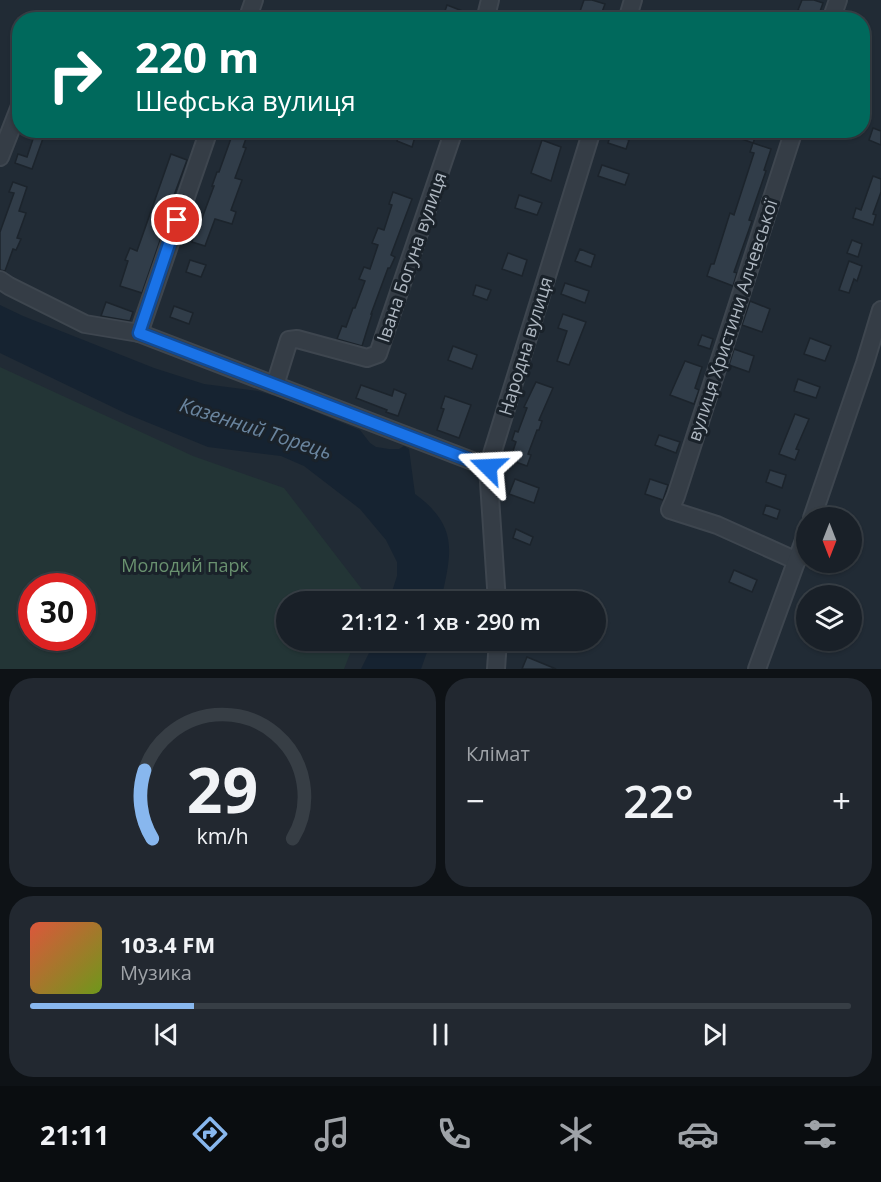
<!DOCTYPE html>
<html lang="uk">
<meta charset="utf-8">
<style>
:root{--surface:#192028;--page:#222830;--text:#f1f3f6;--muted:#9fa3a8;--line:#373e45;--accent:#88b7ee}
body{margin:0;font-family:"Open Sans",sans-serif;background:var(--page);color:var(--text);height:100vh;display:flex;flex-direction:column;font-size:22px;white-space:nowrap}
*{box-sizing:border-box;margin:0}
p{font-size:20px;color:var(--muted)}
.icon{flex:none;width:33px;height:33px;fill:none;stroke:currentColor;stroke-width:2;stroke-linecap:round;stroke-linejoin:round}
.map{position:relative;height:669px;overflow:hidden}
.side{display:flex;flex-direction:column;gap:9px;padding:9px;background:#0e1216;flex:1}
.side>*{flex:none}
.hud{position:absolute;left:12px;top:12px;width:858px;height:126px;border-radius:24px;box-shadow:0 2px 4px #0004,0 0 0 2px var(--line);background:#00695c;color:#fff;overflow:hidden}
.needle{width:39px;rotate:180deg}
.tools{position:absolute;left:796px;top:507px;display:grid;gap:12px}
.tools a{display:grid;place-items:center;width:66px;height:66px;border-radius:50%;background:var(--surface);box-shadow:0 2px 4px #0004,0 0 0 2px var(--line);font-size:30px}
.speed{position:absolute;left:18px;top:573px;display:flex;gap:12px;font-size:30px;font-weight:700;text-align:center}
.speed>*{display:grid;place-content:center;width:78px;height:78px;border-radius:50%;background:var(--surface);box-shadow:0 2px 4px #0004,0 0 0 2px var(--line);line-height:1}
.speed .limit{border:9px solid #d22;background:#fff;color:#111}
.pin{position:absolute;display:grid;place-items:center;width:51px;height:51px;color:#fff;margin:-26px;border:3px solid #fff;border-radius:50%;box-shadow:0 2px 6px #0007}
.me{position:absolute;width:66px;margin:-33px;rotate:291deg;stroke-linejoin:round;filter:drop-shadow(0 0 4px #0008)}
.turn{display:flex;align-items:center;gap:21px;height:126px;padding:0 24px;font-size:27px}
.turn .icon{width:78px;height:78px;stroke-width:2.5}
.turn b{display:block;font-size:42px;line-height:51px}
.big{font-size:45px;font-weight:600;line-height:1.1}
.side .tile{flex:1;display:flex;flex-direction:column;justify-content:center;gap:9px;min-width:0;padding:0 21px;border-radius:24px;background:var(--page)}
.side .dial{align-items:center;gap:0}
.dial svg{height:156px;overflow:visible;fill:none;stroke:var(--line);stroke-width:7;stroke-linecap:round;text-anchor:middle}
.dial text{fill:var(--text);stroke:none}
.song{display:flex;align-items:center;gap:18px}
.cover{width:72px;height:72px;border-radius:9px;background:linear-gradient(135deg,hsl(10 70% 55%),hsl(80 70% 35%))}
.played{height:6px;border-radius:3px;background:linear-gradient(90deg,var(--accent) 20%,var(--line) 20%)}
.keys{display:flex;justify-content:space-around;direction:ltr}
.heat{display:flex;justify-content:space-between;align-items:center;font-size:33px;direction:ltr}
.side .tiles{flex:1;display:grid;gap:9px;grid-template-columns:1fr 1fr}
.tile:last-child{grid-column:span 2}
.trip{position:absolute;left:276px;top:591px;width:330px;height:60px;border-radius:30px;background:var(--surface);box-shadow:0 2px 4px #0004,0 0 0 2px var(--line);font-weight:600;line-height:60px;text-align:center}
.dock{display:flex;height:96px;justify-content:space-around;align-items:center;background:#0a0d10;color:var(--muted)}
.dock .icon{width:42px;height:42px}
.dock .current{color:var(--accent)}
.dock b{font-size:27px;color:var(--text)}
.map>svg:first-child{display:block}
</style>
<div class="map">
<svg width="881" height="669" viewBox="0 0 881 669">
<rect width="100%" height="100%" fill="#212b35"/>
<!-- green -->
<path fill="#233536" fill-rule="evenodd" d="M0,367L193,456L284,488L371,601L286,602V640L355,641L344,669H0ZM32,586H82V638H32Z"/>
<!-- water -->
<g fill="#162331">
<path d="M0,305L23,316L154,368L204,384L258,391L281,398L360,430L370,443L376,447L389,449H399L404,446L409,449L415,494C460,527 451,554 441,601H389L397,576V562L386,540L360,509L304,466L281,456L208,447L127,414L0,353Z"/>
<path d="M375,641V640L431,641L421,669H361Z"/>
</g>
<!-- building -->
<g fill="#313d49" stroke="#1c242c" stroke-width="1.5">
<path d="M584,0H592L605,4L599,20H577Z"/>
<path d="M802,0H814L823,3L818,17L798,10Z"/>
<path d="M447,5L465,12L462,20L443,17Z"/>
<path d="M873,128L881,131V145L869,140Z"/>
<path d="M36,130H46L32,169L15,163L18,154L27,157Z"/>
<path d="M234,130H249L243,147L246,148L235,178L242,180L231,210L236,212L232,224L215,219L205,246L192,242L196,229H198L214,186H212L217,172H219Z"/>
<path d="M400,130H417L412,147L397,141Z"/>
<path d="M745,130H758L753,143L742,139Z"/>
<path d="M611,134L629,140L626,149L608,143Z"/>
<path d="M542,140L561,147L551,181L531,173Z"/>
<path d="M753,143L771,149L764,170L766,171L749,220L752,221L734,272L737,273L733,286L707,276L711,264H714L730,213L734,215L754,153L750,152Z"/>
<path d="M171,154L187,160L161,231L163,232L142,293L120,286L128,261L125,260L130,248L137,251Z"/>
<path d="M602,165L629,174L625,185L598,176Z"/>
<path d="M873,176L881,179V192L873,214L876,215L873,225L853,218L856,208L861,210Z"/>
<path d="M13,182L27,187L19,211L26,213L17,238L21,239L16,250L13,249L5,271L0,270V232L14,193L9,192Z"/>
<path d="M393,192L412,199L391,255L395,257L390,268H388L371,314H372L362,346L337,339L342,326L346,327L353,308H355L365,281L359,279L364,267L370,269L378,245L372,243L378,228L384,230L392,205L389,204Z"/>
<path d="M519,195L542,203L537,215L515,208Z"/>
<path d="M852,240L862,244L858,257L847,253Z"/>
<path d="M580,249L595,255L591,267L575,261Z"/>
<path d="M508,253L527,260L522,276L502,269Z"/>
<path d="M190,260L206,265L201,277L186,272Z"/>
<path d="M849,261L862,266L857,281L854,279L849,293L839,290Z"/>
<path d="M565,283L589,291L585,303L561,294Z"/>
<path d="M476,285L491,290L487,300L473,295Z"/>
<path d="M750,301L770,309L762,332L742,325Z"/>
<path d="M106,302L133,312L130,321L101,316Z"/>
<path d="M174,306L193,313L189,324L170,317Z"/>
<path d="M563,314L586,322L569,365L557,361L567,331L558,328Z"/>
<path d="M702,335L713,339L710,349L698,345Z"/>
<path d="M810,338L831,346L825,361L804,354Z"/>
<path d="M453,346L477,355L472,369L448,360Z"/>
<path d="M734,349L754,356L749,372L729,365Z"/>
<path d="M685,361L702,367L695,388L699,390L694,404L670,395Z"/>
<path d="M798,379L820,387L816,398L794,391Z"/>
<path d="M536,382L553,388L539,420L542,421L539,430H537L528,454L531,455L527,466L510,460L516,442L512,440L515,431L518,432L527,408L524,407Z"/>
<path d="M361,385L392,396L394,389L406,394L398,416L386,412L387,410L356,398Z"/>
<path d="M445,396L471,405L459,438L437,430L444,409L441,408Z"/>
<path d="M795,414L809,419L796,449L799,450L795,460L779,454Z"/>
<path d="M659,435L680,442L676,453L655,445Z"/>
<path d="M770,470L786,475L782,488L766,482Z"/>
<path d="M515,479L539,488L534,503L509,494Z"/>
<path d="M650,479L668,485L663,500L645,494Z"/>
<path d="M766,505L780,510L777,519L763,514Z"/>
<path d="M516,529L533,537L530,545L513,538Z"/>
<path d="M734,570L757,580L752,592L729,582Z"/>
<path d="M527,657L556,669H522Z"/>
</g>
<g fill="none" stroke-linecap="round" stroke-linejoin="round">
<!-- minor casing -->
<g stroke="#3e464f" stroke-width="20">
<g id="minor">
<path d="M247,20L254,0"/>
<path d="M485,20L490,0"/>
<path d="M627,20L633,0"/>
<path d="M831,20L838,0"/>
<path d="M794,130L676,496L670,510L717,525L797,561"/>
<path d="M0,157L20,106"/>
<path d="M0,280L9,286L85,324L139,333L488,467"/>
<path d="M139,333L209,130"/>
<path d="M275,385L289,340L297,339L367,358L378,354L454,130"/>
<path d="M812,518L865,363L881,310"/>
<path d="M497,602L488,467L592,130"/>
<path d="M496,669L498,640"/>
<path d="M757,669L807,532"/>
</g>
</g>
<!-- minor -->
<use href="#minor" stroke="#353d46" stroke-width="16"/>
</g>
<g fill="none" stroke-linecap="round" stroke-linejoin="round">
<!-- route casing -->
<g stroke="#114b97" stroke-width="15">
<path id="route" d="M177,220L139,333L488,467"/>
</g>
<!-- route -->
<use href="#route" stroke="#1a73e8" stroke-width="10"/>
</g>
<g text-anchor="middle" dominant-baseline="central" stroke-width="6" stroke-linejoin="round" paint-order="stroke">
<!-- street labels -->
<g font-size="18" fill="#afb8c2" stroke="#1a222a">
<text transform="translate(411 257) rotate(-71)">Івана Богуна вулиця</text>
<text transform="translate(732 320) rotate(-72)">вулиця Христини Алчевської</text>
<text transform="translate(525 346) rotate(-73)">Народна вулиця</text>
</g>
<!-- park labels -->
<g font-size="18" fill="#69916f" stroke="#1a222a">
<text x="185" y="565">Молодий парк</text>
</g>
<!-- water labels -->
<g font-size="20" font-style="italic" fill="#6a859f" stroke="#1a222a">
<text transform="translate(256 428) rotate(18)">Казенний Торець</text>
</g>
</g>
</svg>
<div class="tools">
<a><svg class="needle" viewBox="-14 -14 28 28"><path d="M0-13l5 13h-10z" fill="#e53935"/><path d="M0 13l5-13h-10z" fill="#9fa3a8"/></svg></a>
<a><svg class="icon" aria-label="layers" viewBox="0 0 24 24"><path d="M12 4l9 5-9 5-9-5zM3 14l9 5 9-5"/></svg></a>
</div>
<div class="speed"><div class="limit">30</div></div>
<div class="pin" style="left:177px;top:220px;background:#d93025"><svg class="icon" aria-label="arrive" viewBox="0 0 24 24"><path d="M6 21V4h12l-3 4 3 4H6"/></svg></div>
<svg class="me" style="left:488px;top:467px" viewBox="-20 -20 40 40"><path d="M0-17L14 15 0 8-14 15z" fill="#1a73e8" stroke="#fff" stroke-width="4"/></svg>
<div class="trip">21:12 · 1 хв · 290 m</div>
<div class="hud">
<div class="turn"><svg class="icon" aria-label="right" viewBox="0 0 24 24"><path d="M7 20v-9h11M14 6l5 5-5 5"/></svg><div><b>220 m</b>Шефська вулиця</div></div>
</div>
</div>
<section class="side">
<div class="tiles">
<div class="tile dial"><svg viewBox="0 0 100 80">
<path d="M14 69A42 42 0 1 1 86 69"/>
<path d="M14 69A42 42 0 0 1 10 34" stroke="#88b7ee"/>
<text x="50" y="56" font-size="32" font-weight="700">29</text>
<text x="50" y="72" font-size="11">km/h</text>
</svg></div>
<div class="tile"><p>Клімат</p>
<div class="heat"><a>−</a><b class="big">22°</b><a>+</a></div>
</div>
<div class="tile">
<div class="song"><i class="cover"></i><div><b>103.4 FM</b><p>Музика</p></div></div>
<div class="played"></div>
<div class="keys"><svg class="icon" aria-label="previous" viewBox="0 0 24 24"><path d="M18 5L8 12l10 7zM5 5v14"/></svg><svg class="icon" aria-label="pause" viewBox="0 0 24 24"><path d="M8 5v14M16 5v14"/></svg><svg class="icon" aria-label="next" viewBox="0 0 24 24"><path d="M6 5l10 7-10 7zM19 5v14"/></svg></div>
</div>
</div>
</section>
<nav class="dock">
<b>21:11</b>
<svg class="icon current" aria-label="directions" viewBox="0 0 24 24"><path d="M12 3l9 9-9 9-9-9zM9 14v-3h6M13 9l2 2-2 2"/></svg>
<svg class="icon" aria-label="music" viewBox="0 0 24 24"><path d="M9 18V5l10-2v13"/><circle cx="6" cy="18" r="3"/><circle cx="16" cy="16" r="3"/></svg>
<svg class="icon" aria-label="phone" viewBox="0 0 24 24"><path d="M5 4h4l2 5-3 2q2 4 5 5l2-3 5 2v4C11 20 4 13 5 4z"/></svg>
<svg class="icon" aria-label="climate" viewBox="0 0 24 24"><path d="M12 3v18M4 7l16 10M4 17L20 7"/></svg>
<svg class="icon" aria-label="car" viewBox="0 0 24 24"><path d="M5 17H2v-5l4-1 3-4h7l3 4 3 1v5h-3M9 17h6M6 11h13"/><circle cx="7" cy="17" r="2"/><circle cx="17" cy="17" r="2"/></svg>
<svg class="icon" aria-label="filters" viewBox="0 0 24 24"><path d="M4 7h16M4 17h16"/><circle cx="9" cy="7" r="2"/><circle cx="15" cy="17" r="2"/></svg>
</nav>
